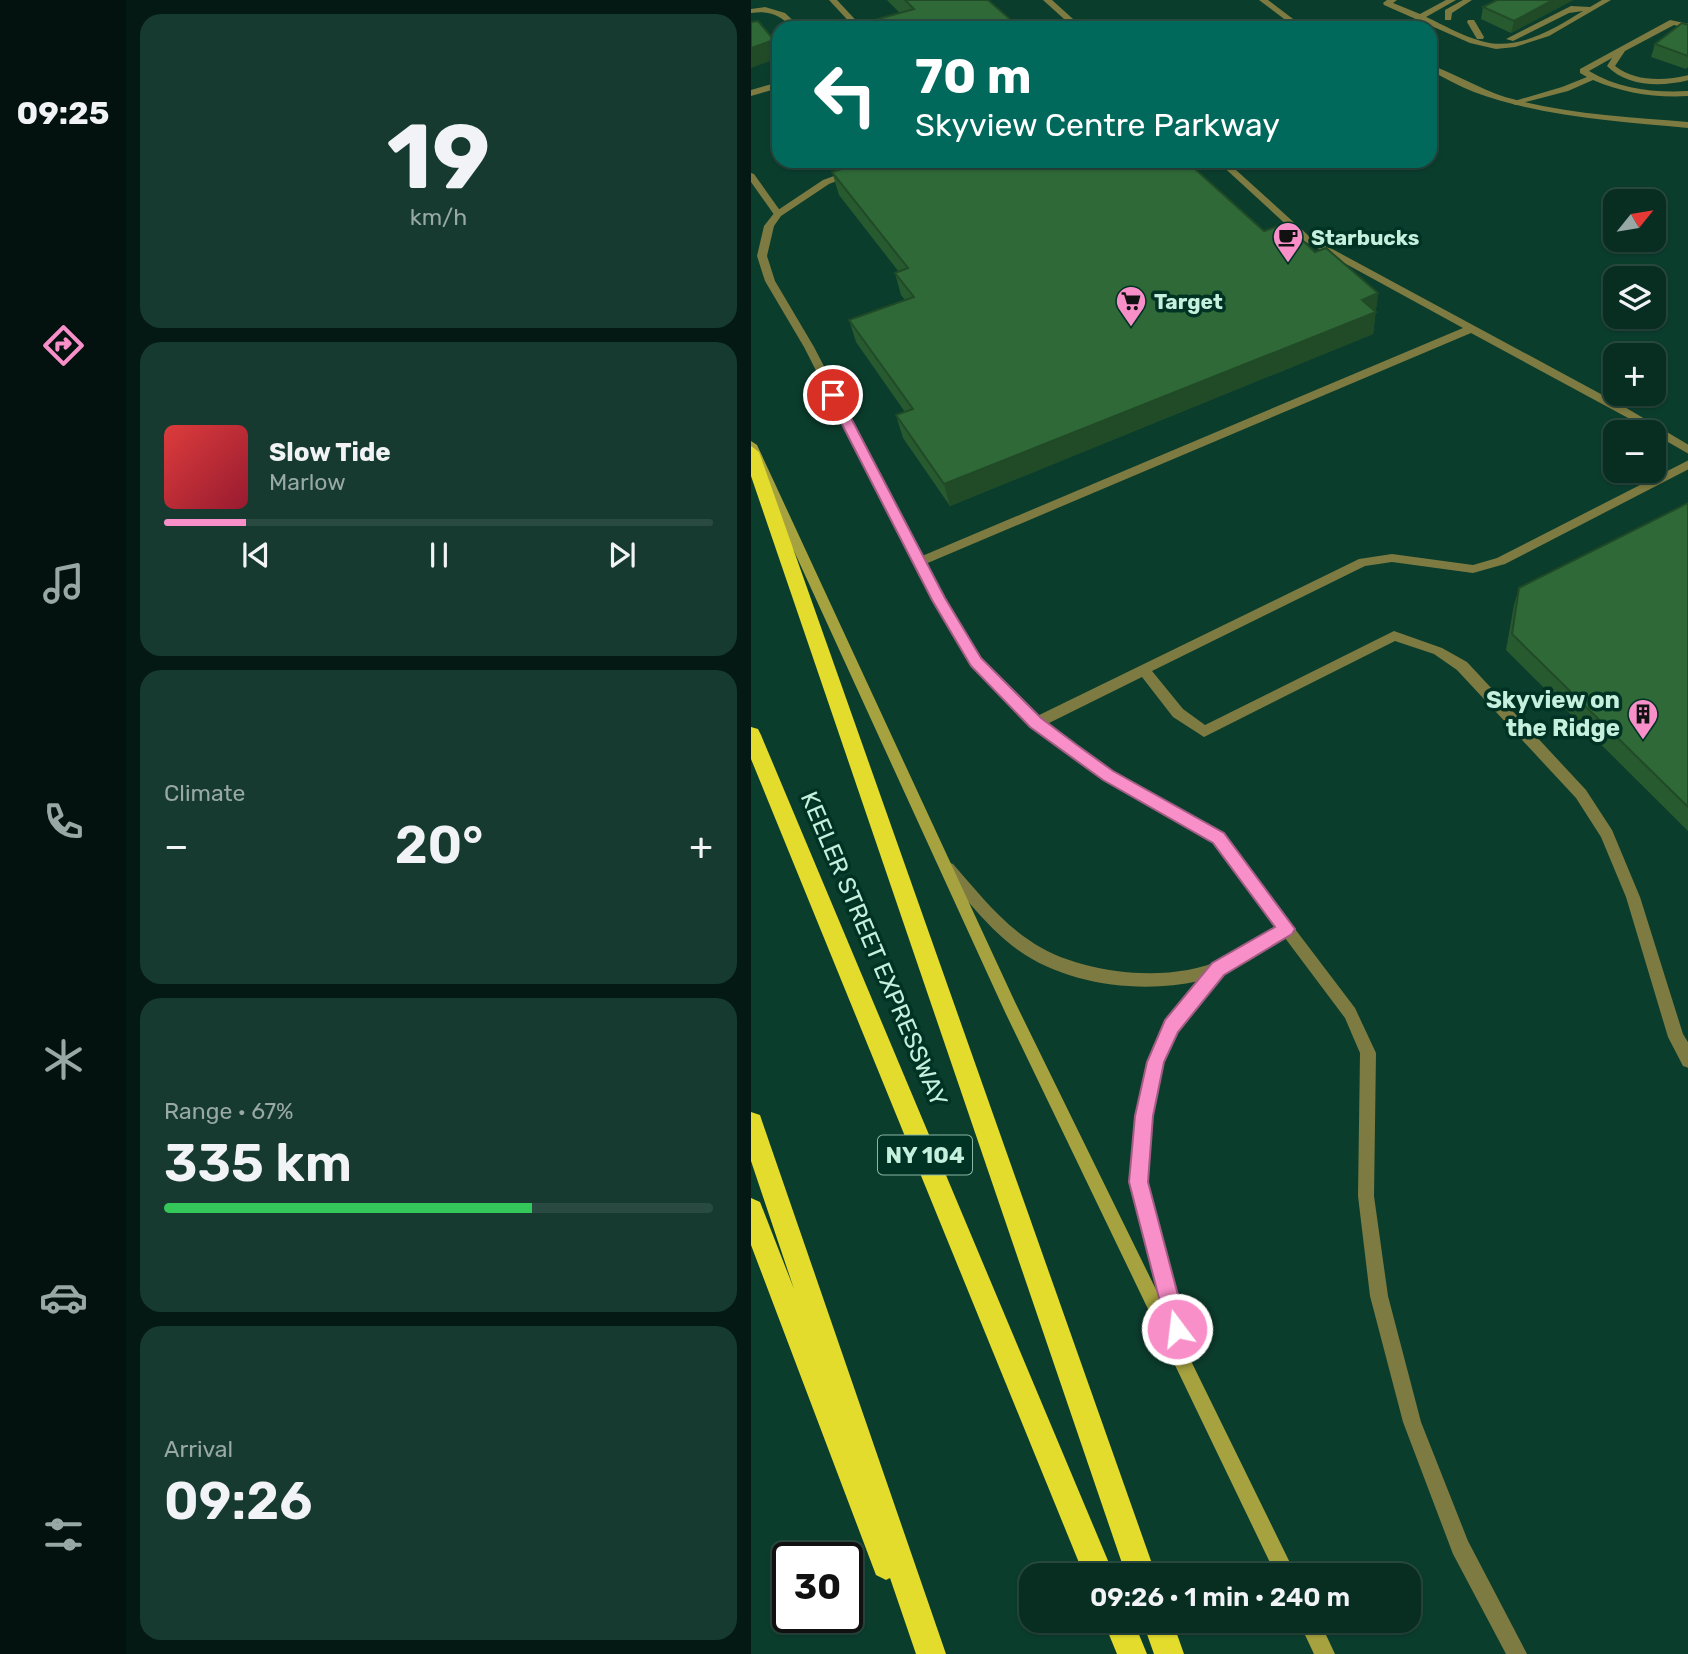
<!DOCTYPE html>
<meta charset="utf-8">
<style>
:root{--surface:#082e22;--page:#163a2f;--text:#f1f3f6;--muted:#98a8a5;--line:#294a40;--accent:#f98fc9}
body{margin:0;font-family:Rubik,sans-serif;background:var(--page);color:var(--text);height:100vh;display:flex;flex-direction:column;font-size:26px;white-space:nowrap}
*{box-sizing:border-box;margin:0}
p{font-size:23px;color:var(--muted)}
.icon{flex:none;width:38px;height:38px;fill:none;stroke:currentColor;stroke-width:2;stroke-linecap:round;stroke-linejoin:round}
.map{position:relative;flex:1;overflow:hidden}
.sheet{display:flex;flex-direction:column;gap:14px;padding:14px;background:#041913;width:625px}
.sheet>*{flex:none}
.guide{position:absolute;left:21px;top:21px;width:665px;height:147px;border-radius:21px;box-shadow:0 2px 5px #0004,0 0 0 2px var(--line);background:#00695c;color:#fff;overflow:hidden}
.needle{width:46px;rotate:60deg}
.controls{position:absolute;left:852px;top:189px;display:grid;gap:14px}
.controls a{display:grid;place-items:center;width:63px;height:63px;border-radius:14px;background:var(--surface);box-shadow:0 2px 5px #0004,0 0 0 2px var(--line);font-size:35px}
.speed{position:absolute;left:21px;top:1542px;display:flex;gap:14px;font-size:35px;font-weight:700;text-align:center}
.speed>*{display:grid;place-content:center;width:91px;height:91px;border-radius:50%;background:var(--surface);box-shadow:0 2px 5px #0004,0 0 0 2px var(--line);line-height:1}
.speed .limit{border:4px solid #111;border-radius:10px;background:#fff;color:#111}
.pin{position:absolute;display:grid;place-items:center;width:60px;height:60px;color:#fff;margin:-30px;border:4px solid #fff;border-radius:50%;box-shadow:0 2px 7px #0007}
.me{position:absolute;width:77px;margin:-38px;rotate:345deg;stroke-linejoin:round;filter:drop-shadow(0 0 5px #0008)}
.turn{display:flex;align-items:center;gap:24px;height:147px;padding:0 28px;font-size:32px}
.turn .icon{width:91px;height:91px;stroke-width:2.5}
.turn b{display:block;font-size:49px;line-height:60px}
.big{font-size:52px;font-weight:600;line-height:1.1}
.sheet .widget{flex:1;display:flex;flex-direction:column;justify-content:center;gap:10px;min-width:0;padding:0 24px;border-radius:21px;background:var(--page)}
.sheet .dial{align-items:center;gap:0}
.dial b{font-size:91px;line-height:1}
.song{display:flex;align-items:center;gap:21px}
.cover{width:84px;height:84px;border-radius:10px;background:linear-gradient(135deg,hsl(0 70% 55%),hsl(350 70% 35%))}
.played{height:7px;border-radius:4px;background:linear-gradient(90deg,var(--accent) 15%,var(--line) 15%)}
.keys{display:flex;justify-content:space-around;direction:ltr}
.heat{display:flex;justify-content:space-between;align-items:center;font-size:38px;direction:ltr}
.charge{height:10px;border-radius:5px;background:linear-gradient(90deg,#34c759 67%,var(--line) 0)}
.trip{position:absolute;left:268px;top:1563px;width:402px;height:70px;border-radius:21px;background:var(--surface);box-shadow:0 2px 5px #0004,0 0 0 2px var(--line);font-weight:600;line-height:70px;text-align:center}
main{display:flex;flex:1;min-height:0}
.tabs{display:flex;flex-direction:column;width:126px;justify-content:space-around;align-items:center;background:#03120e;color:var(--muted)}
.tabs .icon{width:49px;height:49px}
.tabs .selected{color:var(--accent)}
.tabs b{font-size:32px;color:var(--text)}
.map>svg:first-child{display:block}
</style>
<main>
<nav class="tabs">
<b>09:25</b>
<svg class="icon selected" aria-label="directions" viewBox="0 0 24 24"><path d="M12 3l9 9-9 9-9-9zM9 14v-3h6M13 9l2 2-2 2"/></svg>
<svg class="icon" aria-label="music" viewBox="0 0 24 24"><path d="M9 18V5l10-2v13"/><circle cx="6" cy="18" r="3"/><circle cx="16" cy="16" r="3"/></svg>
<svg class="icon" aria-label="phone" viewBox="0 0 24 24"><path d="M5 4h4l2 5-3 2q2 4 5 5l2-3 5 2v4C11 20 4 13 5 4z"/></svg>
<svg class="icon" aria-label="climate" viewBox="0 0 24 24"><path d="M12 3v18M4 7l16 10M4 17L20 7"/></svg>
<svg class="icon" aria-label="car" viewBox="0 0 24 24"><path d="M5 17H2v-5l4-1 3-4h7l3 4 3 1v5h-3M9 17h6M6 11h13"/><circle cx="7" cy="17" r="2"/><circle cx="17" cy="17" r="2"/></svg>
<svg class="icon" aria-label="filters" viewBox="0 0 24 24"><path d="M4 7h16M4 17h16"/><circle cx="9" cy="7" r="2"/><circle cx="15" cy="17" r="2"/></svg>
</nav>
<section class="sheet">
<div class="widget dial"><b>19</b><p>km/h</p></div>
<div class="widget">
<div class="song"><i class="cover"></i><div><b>Slow Tide</b><p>Marlow</p></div></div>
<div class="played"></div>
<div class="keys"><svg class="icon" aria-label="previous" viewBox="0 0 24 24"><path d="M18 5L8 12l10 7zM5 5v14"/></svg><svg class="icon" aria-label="pause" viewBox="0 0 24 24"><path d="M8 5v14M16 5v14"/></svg><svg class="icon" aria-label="next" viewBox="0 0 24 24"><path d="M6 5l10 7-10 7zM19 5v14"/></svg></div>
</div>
<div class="widget"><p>Climate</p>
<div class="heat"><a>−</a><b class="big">20°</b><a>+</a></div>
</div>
<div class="widget"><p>Range · 67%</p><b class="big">335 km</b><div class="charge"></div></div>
<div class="widget"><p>Arrival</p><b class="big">09:26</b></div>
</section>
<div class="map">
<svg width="938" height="1654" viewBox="0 0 938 1654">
<rect width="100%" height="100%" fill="#0b3d2d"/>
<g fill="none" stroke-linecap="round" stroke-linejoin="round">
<!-- lane -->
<g fill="#7d7b41" fill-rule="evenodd">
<path d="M78,0H86L112,28H104Z"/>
<path d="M508,0H517L554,28H545Z"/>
<path d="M636,0H646L642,3L669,14L695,0H705L675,17C693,25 711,36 730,41C766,52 803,29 832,11L818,13L762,41L755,39L820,6L839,7L851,0H860L798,36L764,47L745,49L719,43L633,5L632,3Z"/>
<path d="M712,0H721L701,13L700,20H694V10Z"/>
<path d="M14,7L34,13L50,28H42C29,15 18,10 0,13V9Z"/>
<path d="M717,20H723L733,37L732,39H726L716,22Z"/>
<path d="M919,20L938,24V29L923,25L874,51L864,66C884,82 914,81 938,75V80C911,87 876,87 856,66L861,58L838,71C868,89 903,93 938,91V96C904,98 872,93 842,80L817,91L764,105L760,102L811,87L836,77L829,73V69Z"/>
<path d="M28,82V88L0,96V90Z"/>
<path d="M466,161H475L559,237L872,406L938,445V454L903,434V432L720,333L172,565H164L162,562L164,559L712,328L553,241Z"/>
<path d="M0,173L3,174L30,212V216H24L0,182Z"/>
<path d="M938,460V469L754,564L722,573L641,562L614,566L401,671L432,709L454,725L643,631L691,648L716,662L835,790L861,830L889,897L932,1034L938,1044V1068L932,1066L917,1037L875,897L850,837L825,798L706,670L683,654L644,641L453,737L422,717L391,677L290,727L285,728L278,723L280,719L608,559L641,554L722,565L746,558Z"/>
</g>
<!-- street -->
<g fill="#7d7b41" fill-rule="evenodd">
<path d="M292,0H301L332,28H323Z"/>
<path d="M679,65C705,74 727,88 754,97C813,114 876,117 938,122V128C865,121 791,117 723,92C708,86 693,78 679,70Z"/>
<path d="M124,161H136L78,184L30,216L23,226L16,256L24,281L63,347L193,598L230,658L290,719L362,771L472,834L604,1008L625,1053L623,1196L637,1296L670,1422L717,1541L776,1654H755L702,1554L652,1422L619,1296L607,1196L609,1053L594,1018L534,938L498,961L473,973L426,1031L413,1062L401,1116L395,1182L441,1353L438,1359L432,1362L426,1359L423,1353L379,1182L385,1116L397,1062L416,1021L448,981C390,994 316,985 267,950C249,937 234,921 220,905C210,894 197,882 190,868L192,864L197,862L202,864C225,890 248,920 278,940C325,974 417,984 470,960C490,952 507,938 525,927L462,842L352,779L280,727L220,666L182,600L53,347L14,281L6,256L13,226L24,212L72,180Z"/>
</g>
<!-- secondary -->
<g fill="#a6a23f" fill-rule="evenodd">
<path d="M0,441L6,445L264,1002L545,1575H525L254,1012L0,457Z"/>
<path d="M547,1620H568L584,1654H563Z"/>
</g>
<!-- highway -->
<g fill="#e3dc2c" fill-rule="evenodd">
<path d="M0,446L8,452L405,1575H375L0,476Z"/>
<path d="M0,727L7,729L10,735L363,1575H333L0,759Z"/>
<path d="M0,1112L9,1115L12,1124L195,1654H165L139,1578L135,1580L125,1575L0,1245V1198L9,1202L43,1289L0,1161Z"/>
<path d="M352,1620H382L396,1654H366Z"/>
<path d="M391,1620H421L433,1654H403Z"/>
</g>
</g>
<!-- wall -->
<g fill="#285a30">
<path d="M136,0H237L269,28H122L120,21L149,13Z"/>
<path d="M746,0H822L760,33L730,19L732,7Z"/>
<path d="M937,25V67L935,69L900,57L904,44Z"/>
<path d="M81,172L513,231L564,252L627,293L622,334L199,506L152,438L145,415L154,412L105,342L98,320L154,300L150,295L144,273L148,272L88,195Z"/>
<path d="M937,503V831L755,650L763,605L768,588Z"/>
</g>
<!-- shaded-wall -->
<g fill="#214a27">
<path d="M802,0H822L760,33L763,21Z"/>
<path d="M180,24V28H165Z"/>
<path d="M23,40L28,58L0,68V48Z"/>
<path d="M627,293L622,334L199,506L193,484Z"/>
</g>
<!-- building -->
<g fill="#2f6938" stroke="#214a27" stroke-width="2">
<path d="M154,0H237L269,28H184L180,24L165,28H128L120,21L163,9Z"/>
<path d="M746,0H802L763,21L732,7Z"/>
<path d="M7,21L23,40L0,48V22Z"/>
<path d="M931,23L937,25V56L904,44Z"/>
<path d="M117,161H435L513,231L534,224L564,252L575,248L627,293L611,300L625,312L193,484L145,415L162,409L98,320L163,297L144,273L157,268L81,172Z"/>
<path d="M937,503V807L761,634L768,588Z"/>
</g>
<!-- route -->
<path fill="#f98fc9" stroke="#a25d83" stroke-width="2" d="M82,391L88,395L194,598L230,658L290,718L326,745L362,771L473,833L544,929L541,934L473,975L427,1032L413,1062L402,1116L397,1182L436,1329L433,1336L426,1339L419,1336L416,1329L378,1182L384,1116L396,1062L414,1020L461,963L524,927L462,843L352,780L279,727L220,666L181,600L76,395Z"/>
<!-- icons -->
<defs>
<g id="cafe-pin" transform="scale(1.575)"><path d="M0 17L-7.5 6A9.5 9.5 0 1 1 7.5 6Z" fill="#f98fc9" stroke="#003324"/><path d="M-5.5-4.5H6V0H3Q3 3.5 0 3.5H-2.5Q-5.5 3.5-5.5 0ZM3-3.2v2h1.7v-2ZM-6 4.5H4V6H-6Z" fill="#111"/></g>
<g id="supermarket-pin" transform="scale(1.575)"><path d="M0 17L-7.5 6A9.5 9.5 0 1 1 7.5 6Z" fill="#f98fc9" stroke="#003324"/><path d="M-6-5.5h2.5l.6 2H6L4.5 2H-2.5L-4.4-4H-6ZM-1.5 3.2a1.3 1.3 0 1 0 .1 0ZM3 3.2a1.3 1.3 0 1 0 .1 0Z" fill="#111"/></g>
<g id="building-pin" transform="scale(1.575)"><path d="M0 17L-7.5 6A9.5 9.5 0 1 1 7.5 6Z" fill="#f98fc9" stroke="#003324"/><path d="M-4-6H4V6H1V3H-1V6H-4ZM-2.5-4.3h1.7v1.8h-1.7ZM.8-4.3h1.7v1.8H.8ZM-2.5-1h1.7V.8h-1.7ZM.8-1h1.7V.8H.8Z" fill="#111"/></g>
</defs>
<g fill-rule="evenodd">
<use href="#cafe-pin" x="537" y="237"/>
<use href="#supermarket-pin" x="380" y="301"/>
<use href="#building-pin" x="892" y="714"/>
</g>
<g text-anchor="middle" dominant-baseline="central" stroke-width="7" stroke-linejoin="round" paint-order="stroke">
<!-- far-poi labels -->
<g font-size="21" font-weight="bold" fill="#c6f0de" stroke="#003324" text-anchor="start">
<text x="560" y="237">Starbucks</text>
<text x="403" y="301">Target</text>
</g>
<!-- shield labels -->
<rect fill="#003324" stroke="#8bb7a6" stroke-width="2" x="127" y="1135.5" width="94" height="39" rx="5"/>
<g font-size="23" font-weight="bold" fill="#c6f0de">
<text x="174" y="1155">NY 104</text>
</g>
<!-- poi labels -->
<g font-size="24" font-weight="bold" fill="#c6f0de" stroke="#003324" text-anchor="end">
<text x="869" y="700">Skyview on<tspan x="869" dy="28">the Ridge</tspan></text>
</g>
<!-- street labels -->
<g font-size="24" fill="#c6f0de" stroke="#003324">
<text transform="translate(123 949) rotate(67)">KEELER STREET EXPRESSWAY</text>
</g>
</g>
</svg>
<div class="controls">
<a><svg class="needle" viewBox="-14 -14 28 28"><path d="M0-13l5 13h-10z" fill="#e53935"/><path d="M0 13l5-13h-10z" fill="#98a8a5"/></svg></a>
<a><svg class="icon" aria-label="layers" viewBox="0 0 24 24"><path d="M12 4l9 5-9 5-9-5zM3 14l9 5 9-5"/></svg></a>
<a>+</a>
<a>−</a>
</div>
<div class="speed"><div class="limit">30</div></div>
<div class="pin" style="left:82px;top:395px;background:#d93025"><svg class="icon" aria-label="arrive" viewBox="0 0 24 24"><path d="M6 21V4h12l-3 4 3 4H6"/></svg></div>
<svg class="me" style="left:426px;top:1329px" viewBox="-20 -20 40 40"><circle r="17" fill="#f98fc9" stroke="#fff" stroke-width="3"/><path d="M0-11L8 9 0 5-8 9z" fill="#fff"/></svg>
<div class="trip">09:26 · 1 min · 240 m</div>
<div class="guide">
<div class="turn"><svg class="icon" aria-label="left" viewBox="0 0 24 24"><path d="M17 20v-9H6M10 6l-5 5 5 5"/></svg><div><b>70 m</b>Skyview Centre Parkway</div></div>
</div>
</div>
</main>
